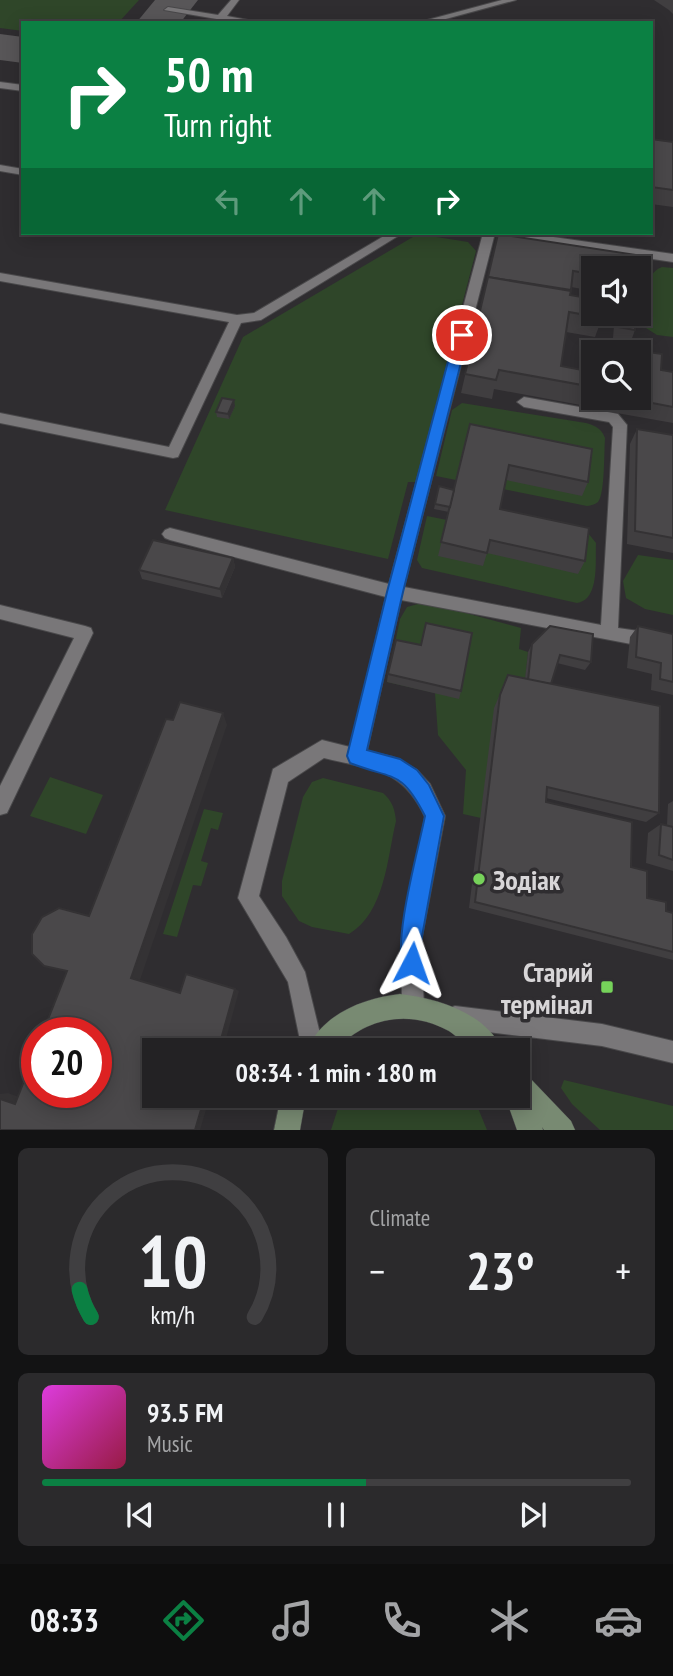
<!DOCTYPE html>
<meta charset="utf-8">
<style>
:root{--surface:#232224;--page:#2b2a2c;--text:#f1f3f6;--muted:#a3a4a6;--line:#403f41;--accent:#0b8043}
body{margin:0;font-family:"PT Sans Narrow",sans-serif;background:var(--page);color:var(--text);height:100vh;display:flex;flex-direction:column;font-size:26px;white-space:nowrap}
*{box-sizing:border-box;margin:0}
p{font-size:23px;color:var(--muted)}
.icon{flex:none;width:38px;height:38px;fill:none;stroke:currentColor;stroke-width:2;stroke-linecap:round;stroke-linejoin:round}
.map{position:relative;height:1130px;overflow:hidden}
.drawer{display:flex;flex-direction:column;gap:18px;padding:18px;background:#131314;flex:1}
.drawer>*{flex:none}
.hud{position:absolute;left:21px;top:21px;width:632px;height:214px;border-radius:0px;box-shadow:0 4px 18px #0003,0 0 0 2px var(--line);background:#0b8043;color:#fff;overflow:hidden}
.buttons{position:absolute;left:581px;top:256px;display:grid;gap:14px}
.buttons a{display:grid;place-items:center;width:70px;height:70px;border-radius:0px;background:var(--surface);box-shadow:0 4px 18px #0003,0 0 0 2px var(--line);font-size:35px}
.speed{position:absolute;left:21px;top:1017px;display:flex;gap:14px;font-size:35px;font-weight:700;text-align:center}
.speed>*{display:grid;place-content:center;width:91px;height:91px;border-radius:50%;background:var(--surface);box-shadow:0 4px 18px #0003,0 0 0 2px var(--line);line-height:1}
.speed .limit{border:10px solid #d22;background:#fff;color:#111}
.pin{position:absolute;display:grid;place-items:center;width:60px;height:60px;color:#fff;margin:-30px;border:4px solid #fff;border-radius:50%;box-shadow:0 2px 7px #0007}
.me{position:absolute;width:77px;margin:-38px;rotate:4deg;stroke-linejoin:round;filter:drop-shadow(0 0 5px #0008)}
.turn{display:flex;align-items:center;gap:24px;height:147px;padding:0 28px;font-size:32px}
.turn .icon{width:91px;height:91px;stroke-width:2.5}
.turn b{display:block;font-size:49px;line-height:60px}
.lanes{display:flex;align-items:center;height:66px;padding:0 28px;background:#0003;justify-content:center;gap:35px;direction:ltr}
.lanes .off{opacity:.35}
.big{font-size:52px;font-weight:800;line-height:1.1}
.drawer .widget{flex:1;display:flex;flex-direction:column;justify-content:center;gap:10px;min-width:0;padding:0 24px;border-radius:10px;background:var(--page)}
.drawer .dial{align-items:center;gap:0}
.dial svg{height:182px;overflow:visible;fill:none;stroke:var(--line);stroke-width:7;stroke-linecap:round;text-anchor:middle}
.dial text{fill:var(--text);stroke:none}
.song{display:flex;align-items:center;gap:21px}
.cover{width:84px;height:84px;border-radius:10px;background:linear-gradient(135deg,hsl(300 70% 55%),hsl(340 70% 35%))}
.played{height:7px;border-radius:4px;background:linear-gradient(90deg,var(--accent) 55%,var(--line) 55%)}
.keys{display:flex;justify-content:space-around;direction:ltr}
.heat{display:flex;justify-content:space-between;align-items:center;font-size:38px;direction:ltr}
.drawer .tiles{flex:1;display:grid;gap:18px;grid-template-columns:1fr 1fr}
.widget:last-child{grid-column:span 2}
.trip{position:absolute;left:142px;top:1038px;width:388px;height:70px;border-radius:0px;background:var(--surface);box-shadow:0 4px 18px #0003,0 0 0 2px var(--line);font-weight:800;line-height:70px;text-align:center}
.dock{display:flex;height:112px;justify-content:space-around;align-items:center;background:#0e0e0e;color:var(--muted)}
.dock .icon{width:49px;height:49px}
.dock .active{color:var(--accent)}
.dock b{font-size:32px;color:var(--text)}
.map>svg:first-child{display:block}
</style>
<div class="map">
<svg width="673" height="1130" viewBox="0 0 673 1130">
<rect width="100%" height="100%" fill="#2f2d30"/>
<!-- green -->
<g fill="#2f4629">
<path d="M0,0H139L118,23H23V31L0,28Z"/>
<path d="M418,234L468,242L476,251L416,482H408L388,559L165,510L243,337Z"/>
<path d="M662,267L673,268V337L657,335L646,328C647,309 640,275 662,267Z"/>
<path d="M462,403L586,423C596,426 601,428 605,438C604,451 605,494 598,502C594,505 592,505 587,506L503,489L498,511L588,533L596,543C595,560 600,600 577,603L422,568L417,560L427,516L447,520L456,480L436,476L452,410Z"/>
<path d="M638,555L673,560V615L645,609L626,598L623,581Z"/>
<path d="M425,602L521,628L519,649L528,652L524,692L481,818L463,814L466,770L438,735L435,693L387,682L400,619L407,607Z"/>
<path d="M50,777L103,795L86,834L30,816Z"/>
<path d="M323,778L383,793C392,801 395,809 396,821C387,859 385,912 349,934L312,927L299,921L282,896V881L303,797L312,782Z"/>
<path d="M204,809L223,813L218,830L211,828L201,861L208,863L201,886L193,885L177,937L163,934Z"/>
<path d="M564,1080L673,1106V1130H600L572,1104L561,1088Z"/>
<path d="M342,1096H473L487,1130H331Z"/>
</g>
<g fill="none" stroke-linecap="round" stroke-linejoin="round">
<!-- taxiway -->
<g fill="#585658" fill-rule="evenodd">
<path d="M155,0H198L180,23H136Z"/>
<path d="M0,34L23,37V63L0,60Z"/>
</g>
<!-- service casing -->
<g stroke="#49484a" stroke-width="2">
<g id="service">
<path d="M231,0H239L227,16L264,23H240L164,10L168,7L218,15Z"/>
<path d="M502,0H516L431,23H416Z"/>
<path d="M0,82L23,85V91L0,88Z"/>
<path d="M0,165L23,169V175L0,171Z"/>
<path d="M389,233H403L261,320L241,323L178,457L173,458L0,423V413L169,447L229,322L0,281V273L237,315L254,313Z"/>
<path d="M483,233H495L404,587L601,625L613,427L609,422L524,407L517,402L524,397L613,413L618,414L627,425L618,628L673,636V652L401,600L367,751L393,757L417,770L430,784L445,816L421,942L424,1006L421,1014L413,1017L405,1014L402,1006L401,942L425,817C402,767 372,770 324,758L288,782L259,896L286,937L305,972L324,1050H302L288,982L238,898L273,769L322,740L350,747L386,597L170,540L165,538L162,534L165,530L170,528L389,584Z"/>
<path d="M496,233H525L673,254V262L502,237Z"/>
<path d="M0,605L85,626L91,628L93,633L7,813L0,815V786L74,638L0,619Z"/>
<path d="M455,1006L602,1024L673,1041V1063L602,1046L455,1028L447,1025L444,1017L447,1009Z"/>
</g>
</g>
<!-- secondary casing -->
<g stroke="#49484a" stroke-width="1">
<g id="secondary">
<path d="M400,994C436,998 487,1013 502,1050C494,1050 483,1052 475,1050C467,1048 457,1036 449,1031C410,1009 365,1017 336,1050H307C322,1014 364,998 400,994Z"/>
<path d="M518,1071L527,1075L571,1121L575,1130H544L542,1127L543,1130H517L505,1096H518Z"/>
<path d="M281,1096H306L300,1130H274Z"/>
</g>
</g>
<!-- service -->
<use href="#service" fill="#797779" fill-rule="evenodd"/>
<!-- secondary -->
<use href="#secondary" fill="#788a72" fill-rule="evenodd"/>
</g>
<!-- wall -->
<g fill="#403e40">
<path d="M654,0H673V14L669,10Z"/>
<path d="M651,139L673,142V207L651,204Z"/>
<path d="M498,234L643,256L641,282L639,287V268H593V291L571,287L570,295L593,299V313H602V318L595,337L566,332L561,366L593,372V387L586,406L494,389L492,399L461,393Z"/>
<path d="M615,313H636L635,330L631,341L613,338Z"/>
<path d="M615,347L662,354L661,370L673,372V423L611,412L612,397H639V352H613Z"/>
<path d="M235,406L229,419L217,417L216,412Z"/>
<path d="M470,424L588,482L582,496L506,480L500,509L585,561L578,574L487,553L483,566L438,556L449,512L434,509L439,486L454,490Z"/>
<path d="M637,429L673,435V553L627,544L630,444Z"/>
<path d="M233,558L235,567L222,598L142,579L139,570Z"/>
<path d="M638,626L673,634V695L651,690L652,674L627,668L630,637Z"/>
<path d="M532,644L591,662L585,670L557,663L551,684L659,813L646,822L546,798V802L631,867L647,898L666,911L673,913V960L469,908L494,708L508,675L525,679L528,652Z"/>
<path d="M421,645L461,691L459,699L387,682L388,674Z"/>
<path d="M673,801V871L646,863L648,833L661,824L667,825L668,804Z"/>
</g>
<!-- shaded-wall -->
<g fill="#343234">
<path d="M234,400L235,406L229,419L228,414Z"/>
<path d="M233,558L235,567L222,598L220,589Z"/>
<path d="M223,713L227,725L140,980L131,978Z"/>
<path d="M235,989L239,991L223,1050H218Z"/>
<path d="M8,1093L30,1101L15,1104L0,1099V1094Z"/>
<path d="M205,1096H210L200,1130H195Z"/>
</g>
<!-- building -->
<g fill="#4a484a" stroke="#343234" stroke-width="2">
<path d="M651,139L673,142V190L651,187Z"/>
<path d="M498,234L643,256L641,282L639,281V268H593V274L573,271L571,290L488,277Z"/>
<path d="M488,277L571,291L570,295L593,299V313H602V318L569,312L561,366L593,372V387L499,370L496,380L465,374Z"/>
<path d="M619,313H636L635,330L618,327Z"/>
<path d="M615,347L662,354L661,370L673,372V407L621,397H639V352H615Z"/>
<path d="M222,398L234,400L228,414L216,412Z"/>
<path d="M470,424L592,449L588,482L509,465L500,509L589,528L585,561L490,540L487,553L441,542Z"/>
<path d="M637,429L673,435V538L635,531Z"/>
<path d="M439,486L454,490L450,507L435,504Z"/>
<path d="M153,540L233,558L220,589L139,570Z"/>
<path d="M426,623L472,633L461,691L388,674L396,640L421,645Z"/>
<path d="M550,626L593,634L591,662L560,655L551,684L528,680L532,644Z"/>
<path d="M638,626L673,634V682L660,679L661,663L636,657Z"/>
<path d="M508,675L660,706L659,813L547,787L546,802L632,822L631,867L647,871V898L666,902V911L673,913V952L475,902L500,695Z"/>
<path d="M180,702L223,713L131,978L180,993L186,974L235,989L218,1050H154V1096H205L195,1130H0V1099L15,1104L37,1048V1092H96V1032H43L67,971L44,966L32,954V934L42,917L59,908L89,916L166,719L173,720Z"/>
<path d="M661,824L673,827V860L659,855Z"/>
</g>
<!-- route -->
<path fill="#1a73e8" stroke="#114b97" stroke-width="2" d="M462,331L468,335L403,592L367,750L400,759L417,770L429,785L444,816L421,942L422,963L419,971L412,974L404,971C392,942 418,851 425,816C401,769 393,780 350,763L347,756L387,592L455,335Z"/>
<!-- markers -->
<g fill="#76d25a" stroke="#2f2d30" stroke-width="2.5">
<circle cx="479" cy="879" r="7"/>
<rect x="600" y="980" width="14" height="14" rx="3.5"/>
</g>
<g text-anchor="middle" dominant-baseline="central" stroke-width="7" stroke-linejoin="round" paint-order="stroke">
<!-- near-poi labels -->
<g font-size="28" font-weight="bold" fill="#d8d6d8" stroke="#2f2d30" text-anchor="start">
<text x="493" y="879">Зодіак</text>
<text x="593" y="971" text-anchor="end">Старий<tspan x="593" dy="32">термінал</tspan></text>
</g>
</g>
</svg>
<div class="buttons">
<a><svg class="icon" aria-label="sound" viewBox="0 0 24 24"><path d="M4 9h4l5-4v14l-5-4H4zM17 9q2 3 0 6"/></svg></a>
<a><svg class="icon" aria-label="search" viewBox="0 0 24 24"><circle cx="10" cy="10" r="6"/><path d="M15 15l6 6"/></svg></a>
</div>
<div class="speed"><div class="limit">20</div></div>
<div class="pin" style="left:462px;top:335px;background:#d93025"><svg class="icon" aria-label="arrive" viewBox="0 0 24 24"><path d="M6 21V4h12l-3 4 3 4H6"/></svg></div>
<svg class="me" style="left:412px;top:963px" viewBox="-20 -20 40 40"><path d="M0-17L14 15 0 8-14 15z" fill="#1a73e8" stroke="#fff" stroke-width="4"/></svg>
<div class="trip">08:34 · 1 min · 180 m</div>
<div class="hud">
<div class="turn"><svg class="icon" aria-label="right" viewBox="0 0 24 24"><path d="M7 20v-9h11M14 6l5 5-5 5"/></svg><div><b>50 m</b>Turn right</div></div>
<div class="lanes"><svg class="icon off" aria-label="left" viewBox="0 0 24 24"><path d="M17 20v-9H6M10 6l-5 5 5 5"/></svg><svg class="icon off" aria-label="ahead" viewBox="0 0 24 24"><path d="M12 20V5M6 11l6-6 6 6"/></svg><svg class="icon off" aria-label="ahead" viewBox="0 0 24 24"><path d="M12 20V5M6 11l6-6 6 6"/></svg><svg class="icon" aria-label="right" viewBox="0 0 24 24"><path d="M7 20v-9h11M14 6l5 5-5 5"/></svg></div>
</div>
</div>
<section class="drawer">
<div class="tiles">
<div class="widget dial"><svg viewBox="0 0 100 80">
<path d="M14 69A42 42 0 1 1 86 69"/>
<path d="M14 69A42 42 0 0 1 9 57" stroke="#0b8043"/>
<text x="50" y="56" font-size="32" font-weight="700">10</text>
<text x="50" y="72" font-size="11">km/h</text>
</svg></div>
<div class="widget"><p>Climate</p>
<div class="heat"><a>−</a><b class="big">23°</b><a>+</a></div>
</div>
<div class="widget">
<div class="song"><i class="cover"></i><div><b>93.5 FM</b><p>Music</p></div></div>
<div class="played"></div>
<div class="keys"><svg class="icon" aria-label="previous" viewBox="0 0 24 24"><path d="M18 5L8 12l10 7zM5 5v14"/></svg><svg class="icon" aria-label="pause" viewBox="0 0 24 24"><path d="M8 5v14M16 5v14"/></svg><svg class="icon" aria-label="next" viewBox="0 0 24 24"><path d="M6 5l10 7-10 7zM19 5v14"/></svg></div>
</div>
</div>
</section>
<nav class="dock">
<b>08:33</b>
<svg class="icon active" aria-label="directions" viewBox="0 0 24 24"><path d="M12 3l9 9-9 9-9-9zM9 14v-3h6M13 9l2 2-2 2"/></svg>
<svg class="icon" aria-label="music" viewBox="0 0 24 24"><path d="M9 18V5l10-2v13"/><circle cx="6" cy="18" r="3"/><circle cx="16" cy="16" r="3"/></svg>
<svg class="icon" aria-label="phone" viewBox="0 0 24 24"><path d="M5 4h4l2 5-3 2q2 4 5 5l2-3 5 2v4C11 20 4 13 5 4z"/></svg>
<svg class="icon" aria-label="climate" viewBox="0 0 24 24"><path d="M12 3v18M4 7l16 10M4 17L20 7"/></svg>
<svg class="icon" aria-label="car" viewBox="0 0 24 24"><path d="M5 17H2v-5l4-1 3-4h7l3 4 3 1v5h-3M9 17h6M6 11h13"/><circle cx="7" cy="17" r="2"/><circle cx="17" cy="17" r="2"/></svg>
</nav>
